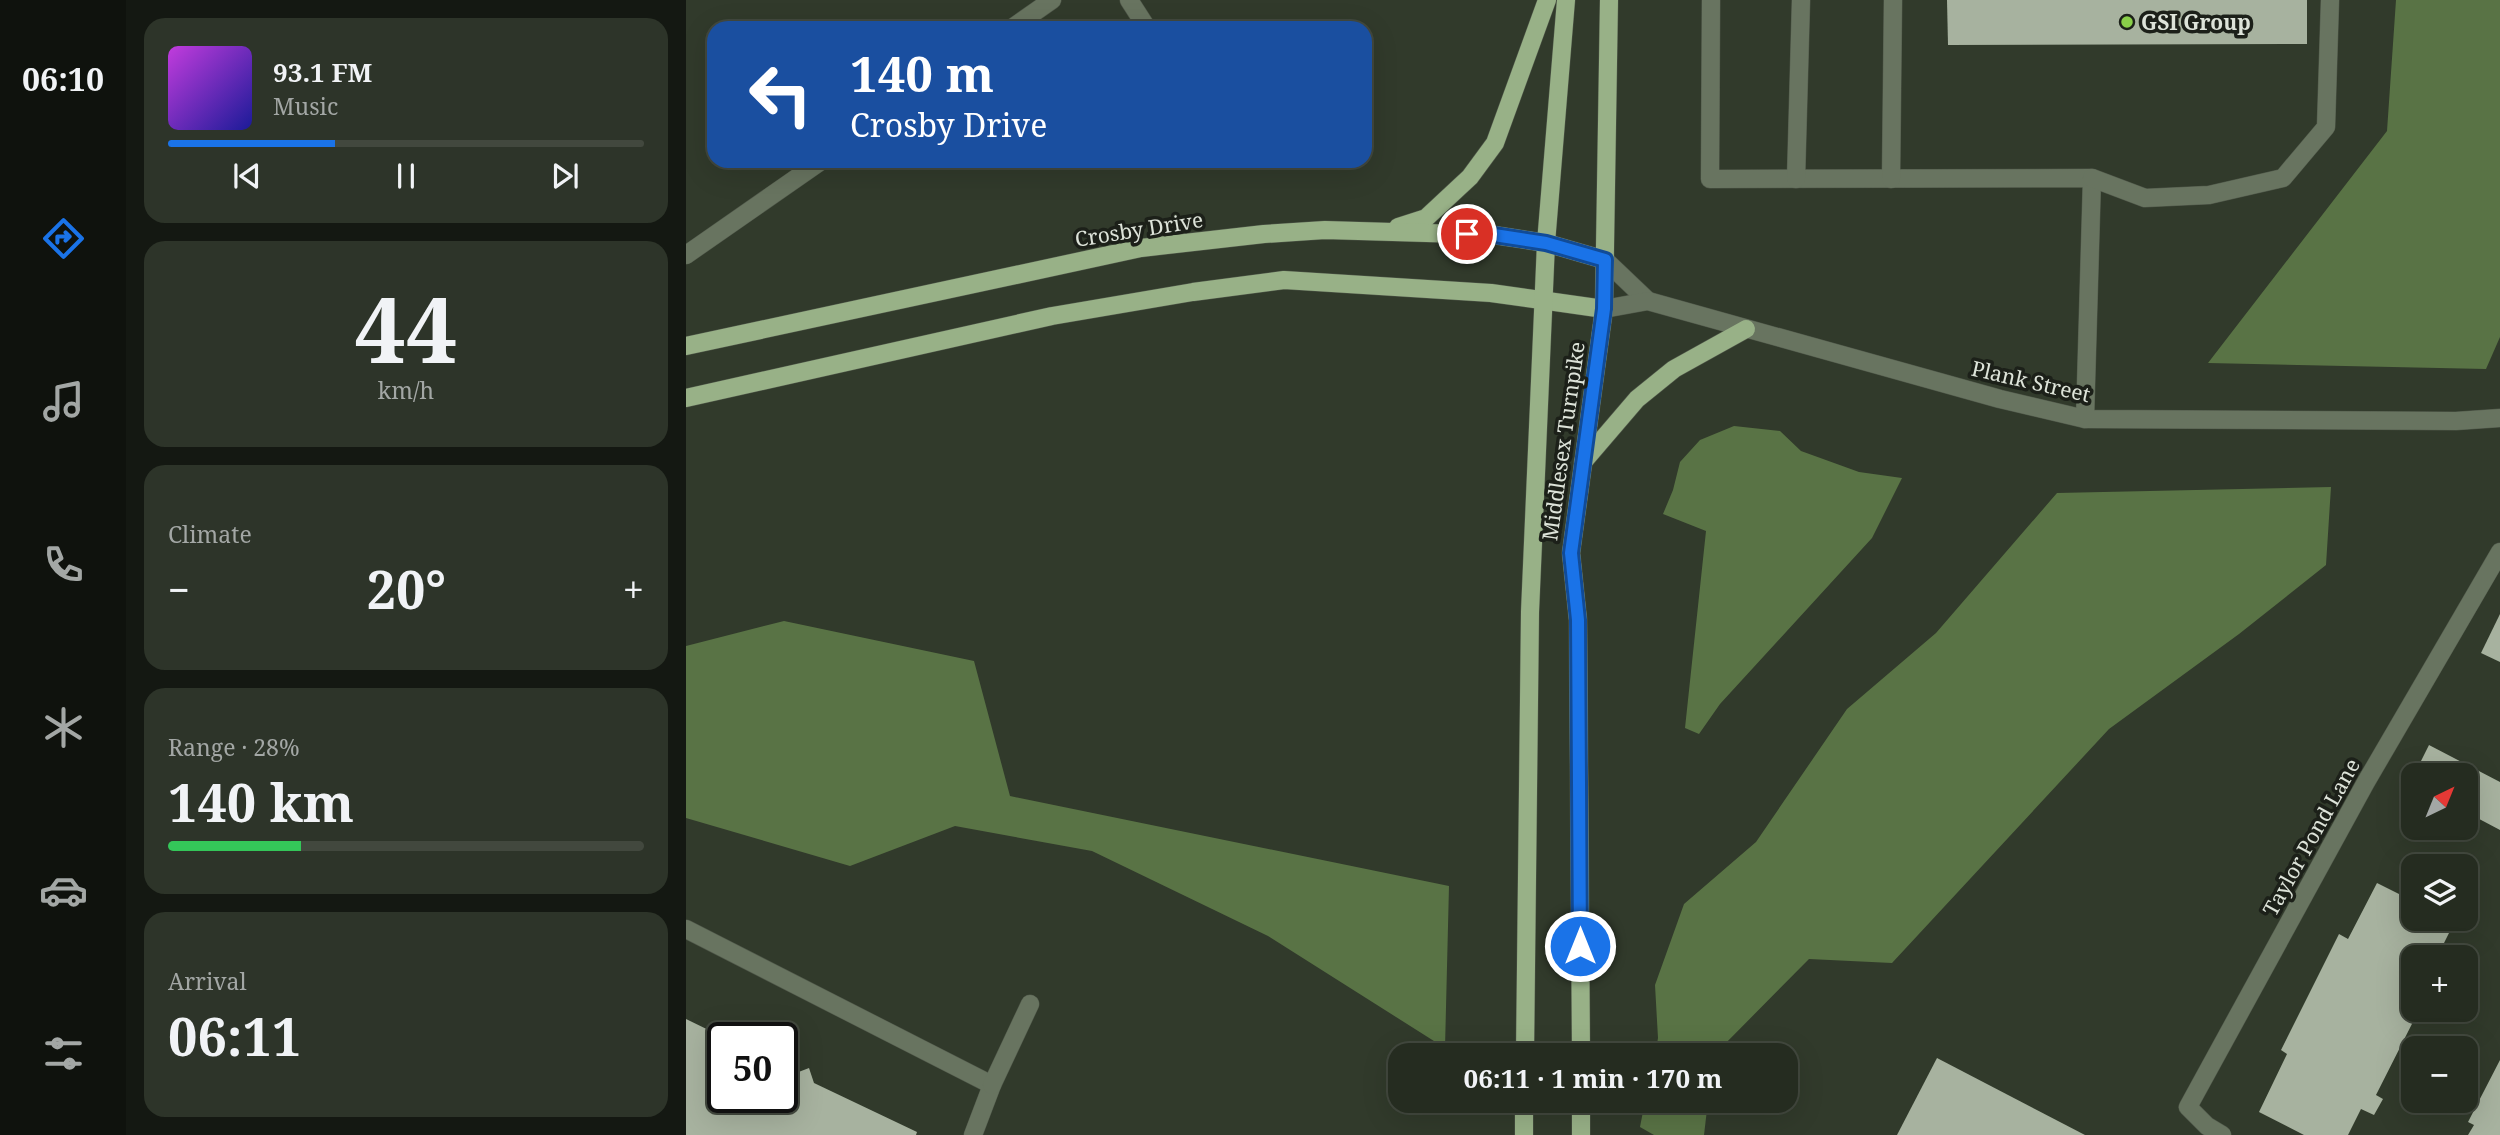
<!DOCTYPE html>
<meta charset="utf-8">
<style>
:root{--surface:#252c20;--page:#2d3429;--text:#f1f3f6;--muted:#a3a7a5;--line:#42483e;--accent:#1a73e8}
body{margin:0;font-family:"Noto Serif",serif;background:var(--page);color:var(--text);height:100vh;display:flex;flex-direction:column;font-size:26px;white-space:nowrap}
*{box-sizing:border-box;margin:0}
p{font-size:23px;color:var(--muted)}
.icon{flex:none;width:38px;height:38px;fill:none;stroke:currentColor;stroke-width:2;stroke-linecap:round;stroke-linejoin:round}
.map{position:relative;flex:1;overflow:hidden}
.side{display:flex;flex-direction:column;gap:18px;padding:18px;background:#141812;width:560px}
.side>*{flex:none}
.hud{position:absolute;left:21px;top:21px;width:665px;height:147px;border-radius:21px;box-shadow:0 7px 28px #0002,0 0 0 2px var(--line);background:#1a4fa0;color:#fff;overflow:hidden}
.needle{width:46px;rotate:43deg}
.controls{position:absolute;left:1715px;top:763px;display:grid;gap:14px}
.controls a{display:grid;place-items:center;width:77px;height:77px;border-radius:14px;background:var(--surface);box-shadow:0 7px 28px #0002,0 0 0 2px var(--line);font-size:35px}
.speed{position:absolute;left:21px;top:1022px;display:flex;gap:14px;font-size:35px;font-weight:700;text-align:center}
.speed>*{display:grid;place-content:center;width:91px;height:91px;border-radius:50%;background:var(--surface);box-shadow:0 7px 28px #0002,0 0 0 2px var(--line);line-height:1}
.speed .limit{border:4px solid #111;border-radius:10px;background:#fff;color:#111}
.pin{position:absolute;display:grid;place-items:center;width:60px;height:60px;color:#fff;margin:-30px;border:4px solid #fff;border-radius:50%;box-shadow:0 2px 7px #0007}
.me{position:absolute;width:77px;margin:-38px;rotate:0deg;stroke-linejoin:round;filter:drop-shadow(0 0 5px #0008)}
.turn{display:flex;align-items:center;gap:24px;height:147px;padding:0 28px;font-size:32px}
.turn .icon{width:91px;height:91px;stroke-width:2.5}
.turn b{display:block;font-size:49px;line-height:60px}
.big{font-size:52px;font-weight:700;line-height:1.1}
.side .tile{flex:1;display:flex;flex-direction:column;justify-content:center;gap:10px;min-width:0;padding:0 24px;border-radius:21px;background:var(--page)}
.side .dial{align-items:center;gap:0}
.dial b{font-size:91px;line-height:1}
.song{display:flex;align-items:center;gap:21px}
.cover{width:84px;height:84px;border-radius:10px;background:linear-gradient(135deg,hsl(290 70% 55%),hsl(240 70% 35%))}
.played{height:7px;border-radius:4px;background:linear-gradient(90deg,var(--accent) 35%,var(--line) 35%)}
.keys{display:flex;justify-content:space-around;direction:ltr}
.heat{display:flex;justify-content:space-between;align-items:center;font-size:38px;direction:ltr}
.charge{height:10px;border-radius:5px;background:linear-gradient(90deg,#34c759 28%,var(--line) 0)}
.trip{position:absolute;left:702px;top:1043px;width:410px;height:70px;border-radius:21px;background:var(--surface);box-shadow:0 7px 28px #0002,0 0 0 2px var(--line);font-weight:700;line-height:70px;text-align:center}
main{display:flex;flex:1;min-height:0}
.tab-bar{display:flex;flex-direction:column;width:126px;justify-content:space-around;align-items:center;background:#0f120d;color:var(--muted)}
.tab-bar .icon{width:49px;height:49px}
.tab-bar .on{color:var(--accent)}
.tab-bar b{font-size:32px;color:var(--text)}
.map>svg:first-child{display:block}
</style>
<main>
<nav class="tab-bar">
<b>06:10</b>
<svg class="icon on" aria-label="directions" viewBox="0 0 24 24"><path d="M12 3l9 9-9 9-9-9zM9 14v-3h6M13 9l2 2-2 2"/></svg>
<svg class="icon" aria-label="music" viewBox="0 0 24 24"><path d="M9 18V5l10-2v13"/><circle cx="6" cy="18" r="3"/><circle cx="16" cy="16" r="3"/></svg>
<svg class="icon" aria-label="phone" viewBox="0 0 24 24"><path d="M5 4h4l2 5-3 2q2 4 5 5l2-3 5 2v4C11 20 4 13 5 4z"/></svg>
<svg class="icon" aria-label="climate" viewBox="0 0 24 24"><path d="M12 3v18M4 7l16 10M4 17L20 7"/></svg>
<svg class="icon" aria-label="car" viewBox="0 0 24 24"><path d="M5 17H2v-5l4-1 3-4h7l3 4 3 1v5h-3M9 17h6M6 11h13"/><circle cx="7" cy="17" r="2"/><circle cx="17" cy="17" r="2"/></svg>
<svg class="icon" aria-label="filters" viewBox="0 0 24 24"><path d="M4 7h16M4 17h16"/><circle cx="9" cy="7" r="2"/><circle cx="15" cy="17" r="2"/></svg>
</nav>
<section class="side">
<div class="tile">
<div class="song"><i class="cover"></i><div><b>93.1 FM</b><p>Music</p></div></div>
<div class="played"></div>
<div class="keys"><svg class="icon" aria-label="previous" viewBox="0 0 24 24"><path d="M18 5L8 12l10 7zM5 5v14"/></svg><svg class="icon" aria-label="pause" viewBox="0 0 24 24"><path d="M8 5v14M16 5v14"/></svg><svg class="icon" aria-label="next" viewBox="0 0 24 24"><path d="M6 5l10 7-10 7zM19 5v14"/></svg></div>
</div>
<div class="tile dial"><b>44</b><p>km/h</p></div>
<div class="tile"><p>Climate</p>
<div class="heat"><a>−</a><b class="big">20°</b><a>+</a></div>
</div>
<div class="tile"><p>Range · 28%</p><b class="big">140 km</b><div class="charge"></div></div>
<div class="tile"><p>Arrival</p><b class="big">06:11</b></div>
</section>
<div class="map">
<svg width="1814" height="1135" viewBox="0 0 1814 1135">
<rect width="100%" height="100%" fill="#313a2b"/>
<!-- water -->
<g fill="#597345">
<path d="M1710,0H1814V337L1800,369L1522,363L1701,131Z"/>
<path d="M1048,426L1094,431L1115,451L1173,472L1216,478L1186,538L1034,704L1013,734L999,728L1020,531L977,514L987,490L994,462L1014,440Z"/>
<path d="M1645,487L1640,565L1553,634L1423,729L1206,963L1123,959L1028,1055H969L972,1038L969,985L998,904L1070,842L1161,709L1250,633L1371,493Z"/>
<path d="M98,621L288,661L324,796L763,886L759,1048L582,936L406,851L269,826L164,866L0,818V646Z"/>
<path d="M959,1101H1022L1018,1135H968L954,1127Z"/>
</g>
<!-- building -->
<g fill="#a7b29f">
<path d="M1261,0H1621V44L1262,45Z"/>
<path d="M1814,614V662L1795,653Z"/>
<path d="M1743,745L1814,782V830L1780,812V775H1728Z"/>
<path d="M1691,883L1727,901V919H1764L1769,921L1751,957H1727V1010H1733L1690,1095L1697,1099L1688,1115L1675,1109L1662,1135H1618L1573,1112L1601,1054L1595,1050L1653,934L1662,939Z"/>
<path d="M0,1019L37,1037V1097H96V1066L110,1073L123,1068L128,1083L231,1132L230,1135H0Z"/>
<path d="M1251,1058L1399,1135H1211Z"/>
<path d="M1814,1060V1135H1782L1788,1125L1782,1122Z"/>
</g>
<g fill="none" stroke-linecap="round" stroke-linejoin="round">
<!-- minor casing -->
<g stroke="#50584a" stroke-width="19">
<g id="minor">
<path d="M443,0L461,28"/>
<path d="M1025,0L1024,179L1406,178L1399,419"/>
<path d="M326,28L366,0"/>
<path d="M1406,178L1459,198L1523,195L1597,178L1640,127L1644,0"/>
<path d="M1110,179L1115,0"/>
<path d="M1205,179L1207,0"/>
<path d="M0,255L135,161"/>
<path d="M919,260L962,301"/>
<path d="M918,309L962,301L1314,399L1399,419L1770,421L1814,418"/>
<path d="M0,929L306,1085L287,1135"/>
<path d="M306,1085L344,1004"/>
<path d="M1536,1135L1521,1126L1502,1107L1680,782L1814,552"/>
</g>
</g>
<!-- major casing -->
<g stroke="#50584a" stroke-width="19">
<g id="major">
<path d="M712,227L740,218L784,177L809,143L861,0"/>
<path d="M0,346L455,248L578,234L639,230L808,235L860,243L919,260"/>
<path d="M0,398L366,316L507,292L598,280L805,293L918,309"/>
<path d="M897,462L951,399L988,369L1060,329"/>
<path d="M839,1055L844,612L860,243L880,0"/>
<path d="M895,1055L892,620L885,553L918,309L923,0"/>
<path d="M895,1101V1135"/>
<path d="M838,1135V1101"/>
</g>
</g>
<!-- minor -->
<use href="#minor" stroke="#687460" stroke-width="18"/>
<!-- major -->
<use href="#major" stroke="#98b187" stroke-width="18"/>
</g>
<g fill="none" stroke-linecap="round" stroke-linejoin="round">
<!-- route casing -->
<g stroke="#114b97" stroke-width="18">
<path id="route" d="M781,234L808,235L860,243L919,260L918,309L885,553L892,620L894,946"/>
</g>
<!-- route -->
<use href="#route" stroke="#1a73e8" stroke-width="12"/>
</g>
<!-- markers -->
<circle fill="#89cf49" stroke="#1c2019" stroke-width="2.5" cx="1441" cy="22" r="7"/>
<g text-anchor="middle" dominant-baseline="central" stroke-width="7" stroke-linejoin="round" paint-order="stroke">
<!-- poi labels -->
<g font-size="21" font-weight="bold" fill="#dde3d9" stroke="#1c2019" text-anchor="start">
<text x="1455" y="22">GSI Group</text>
</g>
<!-- street labels -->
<g font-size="21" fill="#dde3d9" stroke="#1c2019">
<text transform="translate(453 229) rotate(-9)">Crosby Drive</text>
<text transform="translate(1345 381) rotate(13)">Plank Street</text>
<text transform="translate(877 441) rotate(-82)">Middlesex Turnpike</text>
<text transform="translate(1625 837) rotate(-61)">Taylor Pond Lane</text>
</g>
</g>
</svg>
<div class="controls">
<a><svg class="needle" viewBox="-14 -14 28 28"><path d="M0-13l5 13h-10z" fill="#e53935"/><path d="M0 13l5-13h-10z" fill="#a3a7a5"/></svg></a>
<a><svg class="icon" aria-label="layers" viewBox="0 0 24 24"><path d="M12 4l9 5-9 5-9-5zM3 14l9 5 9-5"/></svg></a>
<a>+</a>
<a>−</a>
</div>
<div class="speed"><div class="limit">50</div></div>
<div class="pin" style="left:781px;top:234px;background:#d93025"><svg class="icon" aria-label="arrive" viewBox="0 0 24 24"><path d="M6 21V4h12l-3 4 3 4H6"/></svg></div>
<svg class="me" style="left:894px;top:946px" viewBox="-20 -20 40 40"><circle r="17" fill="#1a73e8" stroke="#fff" stroke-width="3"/><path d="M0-11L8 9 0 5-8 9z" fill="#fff"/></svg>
<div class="trip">06:11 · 1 min · 170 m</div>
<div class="hud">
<div class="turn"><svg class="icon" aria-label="left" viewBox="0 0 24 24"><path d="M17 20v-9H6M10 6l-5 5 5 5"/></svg><div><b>140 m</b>Crosby Drive</div></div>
</div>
</div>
</main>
